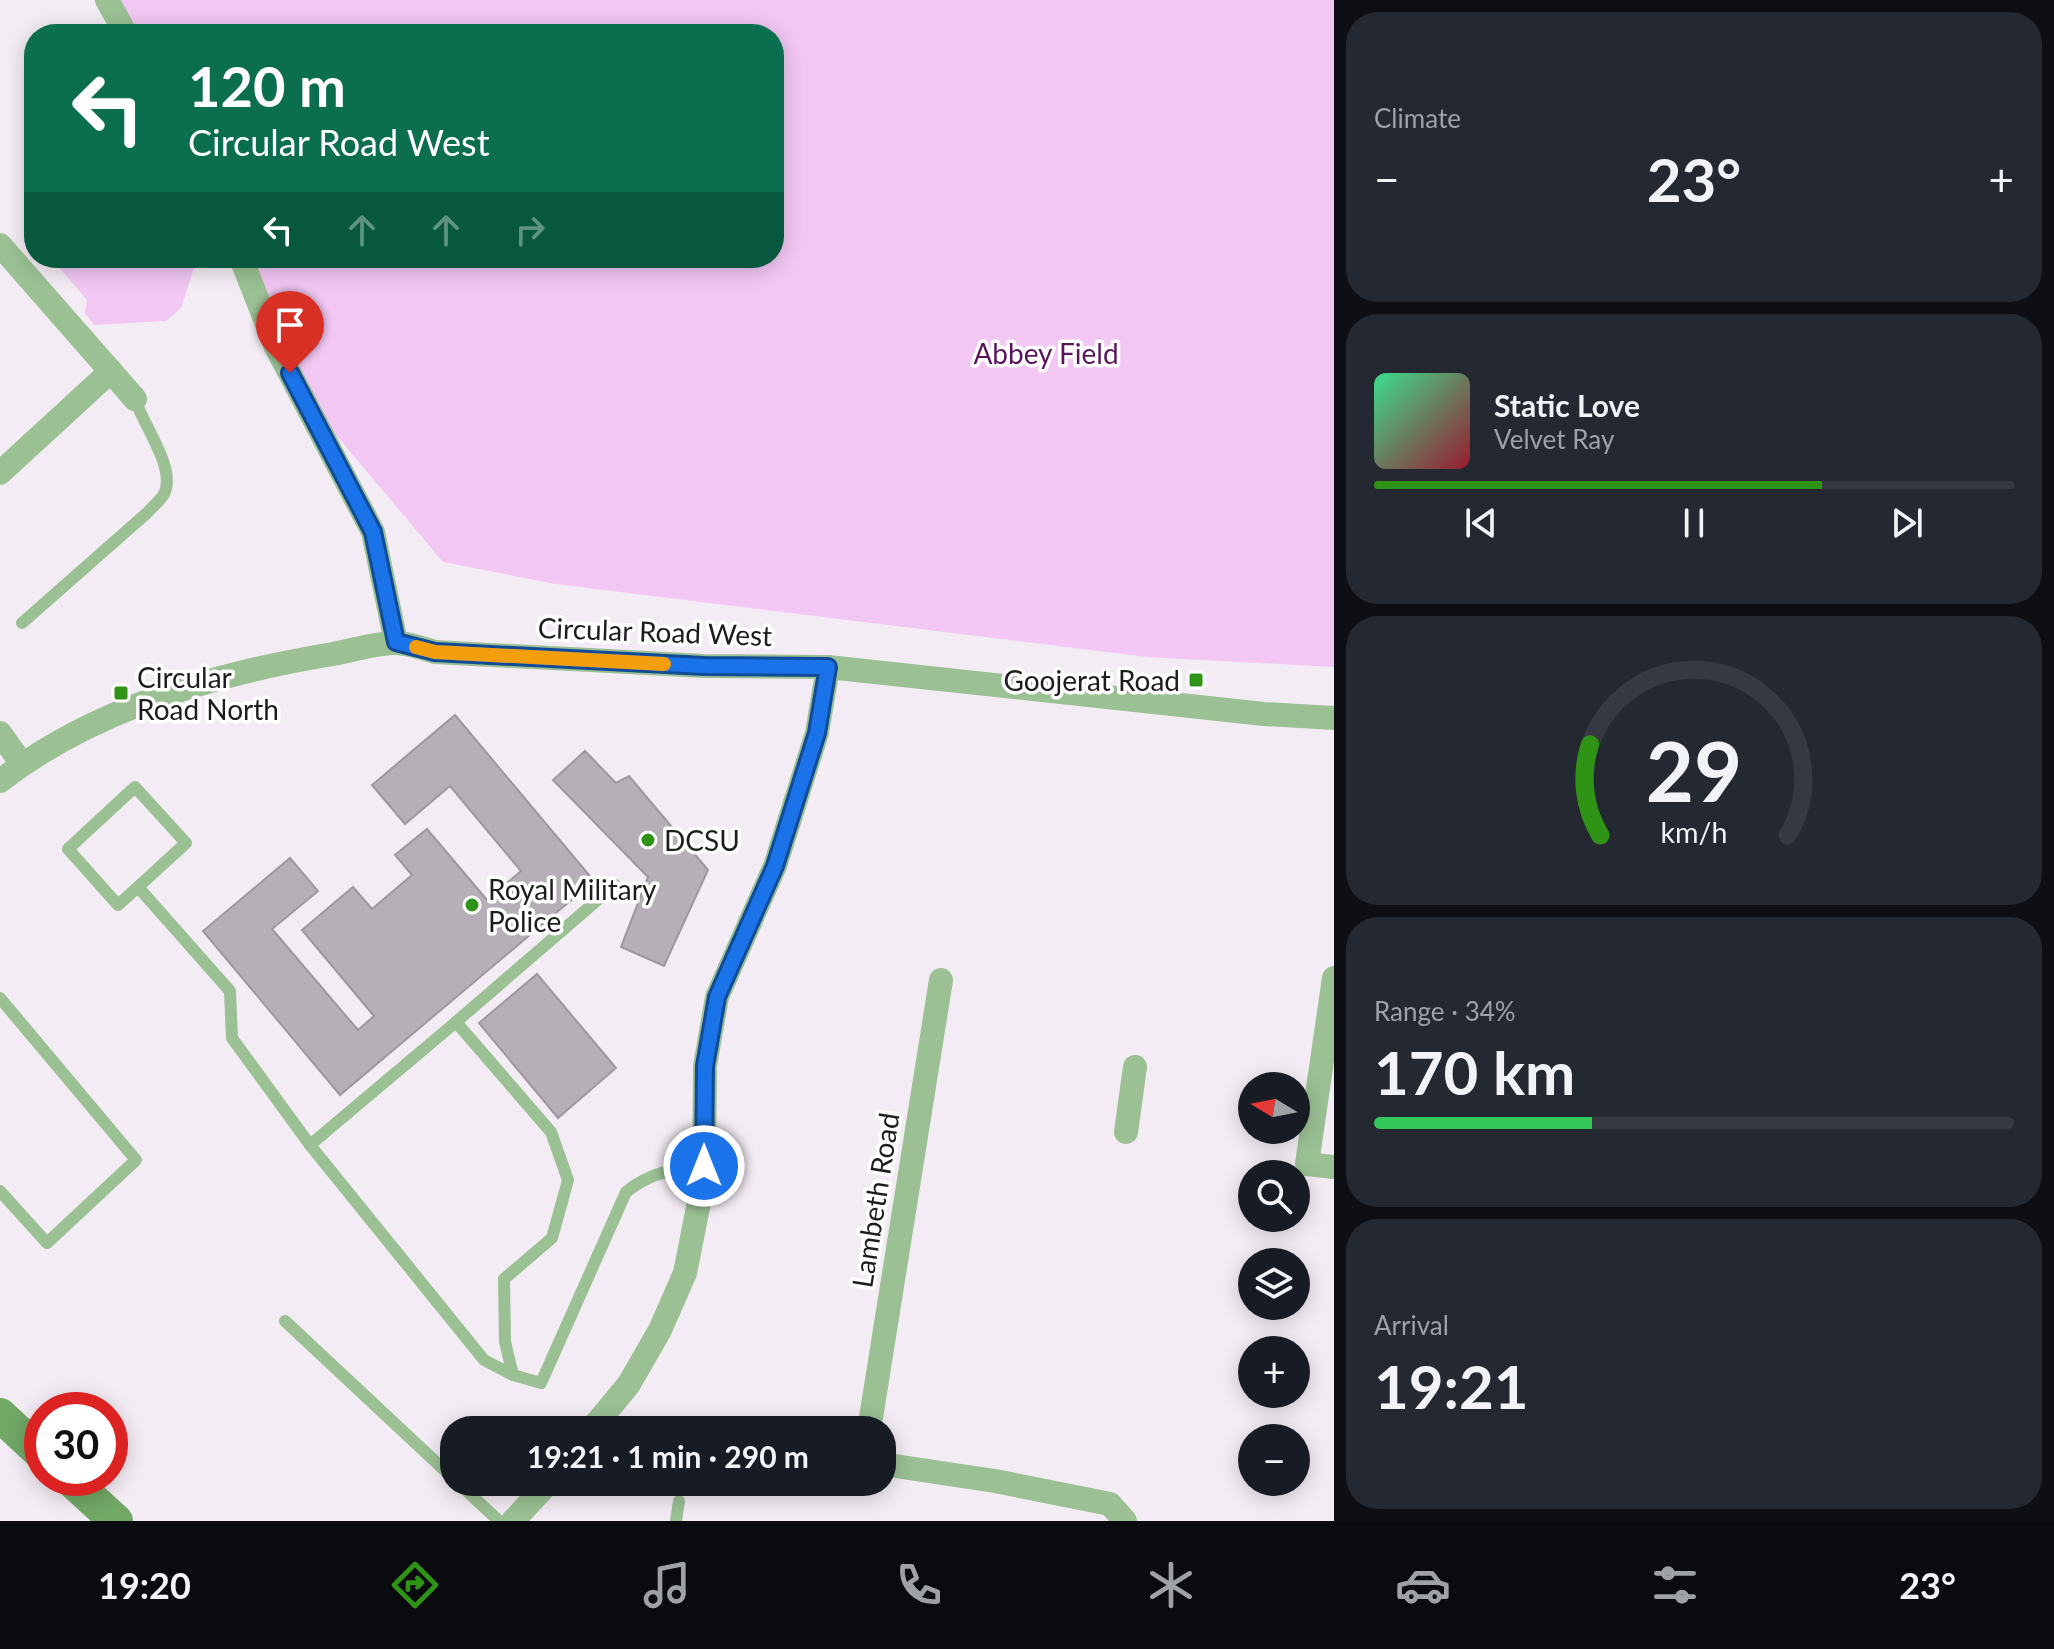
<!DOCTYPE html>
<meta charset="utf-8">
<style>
:root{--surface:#171b24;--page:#242831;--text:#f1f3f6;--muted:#9ea1a6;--line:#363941;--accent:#2f9316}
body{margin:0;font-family:Lato,sans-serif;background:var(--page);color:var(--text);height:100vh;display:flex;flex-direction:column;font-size:30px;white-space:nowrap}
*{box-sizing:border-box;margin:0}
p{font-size:26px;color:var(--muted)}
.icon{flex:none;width:44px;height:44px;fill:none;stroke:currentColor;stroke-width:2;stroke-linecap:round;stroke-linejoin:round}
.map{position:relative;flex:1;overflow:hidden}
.drawer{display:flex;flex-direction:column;gap:12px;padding:12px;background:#0d0f14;width:720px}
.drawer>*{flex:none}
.guide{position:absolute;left:24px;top:24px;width:760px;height:244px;border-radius:32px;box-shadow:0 4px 20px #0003;background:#0b6e4f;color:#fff;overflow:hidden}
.needle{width:52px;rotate:280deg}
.controls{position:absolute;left:1238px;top:1072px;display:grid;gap:16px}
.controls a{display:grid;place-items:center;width:72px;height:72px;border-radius:50%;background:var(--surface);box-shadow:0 4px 20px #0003;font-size:40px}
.speed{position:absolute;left:24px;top:1392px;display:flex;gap:16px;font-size:40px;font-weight:700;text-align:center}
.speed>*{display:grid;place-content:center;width:104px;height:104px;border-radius:50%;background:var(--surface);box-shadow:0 4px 20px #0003;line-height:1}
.speed .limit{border:12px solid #d22;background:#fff;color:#111}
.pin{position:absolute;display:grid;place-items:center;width:68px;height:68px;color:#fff;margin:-82px -34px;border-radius:50% 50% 50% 0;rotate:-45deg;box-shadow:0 0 8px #0007}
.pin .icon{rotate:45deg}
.me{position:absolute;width:88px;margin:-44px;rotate:0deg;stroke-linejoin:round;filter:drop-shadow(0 0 6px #0008)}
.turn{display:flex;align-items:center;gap:28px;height:168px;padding:0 32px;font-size:36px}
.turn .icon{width:104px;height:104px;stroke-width:2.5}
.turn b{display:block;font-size:56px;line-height:68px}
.lanes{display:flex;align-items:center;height:76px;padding:0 32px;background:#0003;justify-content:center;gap:40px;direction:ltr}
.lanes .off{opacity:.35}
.big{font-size:60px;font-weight:700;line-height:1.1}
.drawer .card{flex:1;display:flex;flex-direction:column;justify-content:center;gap:12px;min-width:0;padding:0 28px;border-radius:32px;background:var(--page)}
.drawer .dial{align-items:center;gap:0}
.dial svg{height:208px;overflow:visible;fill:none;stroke:var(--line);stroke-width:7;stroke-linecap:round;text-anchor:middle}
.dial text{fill:var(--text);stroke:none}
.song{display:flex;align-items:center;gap:24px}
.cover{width:96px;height:96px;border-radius:12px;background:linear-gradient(135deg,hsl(150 70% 55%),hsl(350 70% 35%))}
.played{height:8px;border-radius:4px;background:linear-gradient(90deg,var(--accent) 70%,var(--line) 70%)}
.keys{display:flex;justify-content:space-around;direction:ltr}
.heat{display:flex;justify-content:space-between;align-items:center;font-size:44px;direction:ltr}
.charge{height:12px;border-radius:6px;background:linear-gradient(90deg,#34c759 34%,var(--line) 0)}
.trip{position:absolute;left:440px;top:1416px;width:456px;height:80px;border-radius:32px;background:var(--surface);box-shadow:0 4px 20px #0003;font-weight:700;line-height:80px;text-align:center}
.tabs{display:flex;height:128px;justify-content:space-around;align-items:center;background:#090b0e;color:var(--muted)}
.tabs .icon{width:56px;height:56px}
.tabs .selected{color:var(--accent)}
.tabs b{font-size:36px;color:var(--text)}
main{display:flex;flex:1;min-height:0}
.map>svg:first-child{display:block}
</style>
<main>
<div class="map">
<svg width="1334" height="1521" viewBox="0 0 1334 1521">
<rect width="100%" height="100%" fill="#f4ecf4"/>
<!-- green -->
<g fill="#f2c7f3">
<path d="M105,0H1334V667L1147,657L556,584L443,562L299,391L238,258H774V34H126Z"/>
<path d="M58,258H186L194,268L181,308L166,321L94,325L85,313L87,300L57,265Z"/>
</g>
<!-- building -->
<g fill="#b7afb7" stroke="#9f979f" stroke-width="2">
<path d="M455,715L594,881L340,1095L203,931L290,858L318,891L272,929L358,1030L374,1016L302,930L353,887L372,909L412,875L395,855L427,829L487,900L521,871L450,786L405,824L372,785Z"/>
<path d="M585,751L616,783L629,776L708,870L664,966L621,947L648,877L553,780Z"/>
<path d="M537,974L616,1068L558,1118L479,1023Z"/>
</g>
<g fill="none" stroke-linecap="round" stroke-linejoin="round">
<!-- lane -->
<g stroke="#9bc094" stroke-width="12">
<path d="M22,623L147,513C152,507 160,501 164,494C177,469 143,425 135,399"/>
<path d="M138,887L186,843L135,787L68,849L118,905L138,887L230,991L232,1038L310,1145L484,1360L513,1375L541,1383L626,1192C651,1172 673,1169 704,1166"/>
<path d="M0,998L136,1160L47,1243L0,1191"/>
<path d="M456,1022L615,885"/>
<path d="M310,1145L456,1022L551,1132L568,1180L552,1238L504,1279L505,1342L513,1375"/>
<path d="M285,1321L454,1479"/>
<path d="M457,1482L499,1521"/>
<path d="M676,1521L679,1501"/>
</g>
<!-- street -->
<g stroke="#9bc094" stroke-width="24">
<path d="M107,0L126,34"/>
<path d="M0,245L135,399"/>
<path d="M241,258L276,347L373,532L396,642"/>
<path d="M0,473L111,371"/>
<path d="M0,733L22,764"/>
<path d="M0,781C94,708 217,673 333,654C353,650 373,644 393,643C406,642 422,648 435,652L704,666L828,667L1264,714L1334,718"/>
<path d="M1334,978L1307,1164L1334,1167"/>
<path d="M1126,1132L1135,1067"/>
<path d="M591,1430L629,1384L660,1330L685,1273L704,1177L705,1066L717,997L775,866L817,733L828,667"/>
<path d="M869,1430L941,980"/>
<path d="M882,1464L995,1481L1110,1504L1125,1521"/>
<path d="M513,1521L549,1482"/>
</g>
<!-- secondary -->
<g stroke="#71a866" stroke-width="34">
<path d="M0,1415L42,1454"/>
<path d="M69,1478L116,1521"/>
</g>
</g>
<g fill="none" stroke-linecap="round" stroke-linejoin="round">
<!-- route casing -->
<g stroke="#114b97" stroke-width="20">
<path id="route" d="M290,373L373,532L396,642L435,652L704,666L828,667L817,733L775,866L717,997L705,1066L704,1166"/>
</g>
<!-- route -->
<use href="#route" stroke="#1a73e8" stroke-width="14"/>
<!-- slow -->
<path stroke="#f59e0b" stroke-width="14" d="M416,647L435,652L664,664"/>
</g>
<!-- markers -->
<g fill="#2f9316" stroke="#fff" stroke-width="3">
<rect x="1188" y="672" width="16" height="16" rx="4"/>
<rect x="113" y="685" width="16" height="16" rx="4"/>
<circle cx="648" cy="840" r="8"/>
<circle cx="472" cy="905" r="8"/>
</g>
<g text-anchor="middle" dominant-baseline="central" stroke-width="7" stroke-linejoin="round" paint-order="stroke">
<!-- park labels -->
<g font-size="28" fill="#58155c" stroke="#fff">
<text x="1046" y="353">Abbey Field</text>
</g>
<!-- street labels -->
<g font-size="28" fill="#1f1c1f" stroke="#fff">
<text transform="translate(655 631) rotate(2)">Circular Road West</text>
<text transform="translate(875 1200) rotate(-81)">Lambeth Road</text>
</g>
<!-- poi labels -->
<g font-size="28" fill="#1f1c1f" stroke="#fff" text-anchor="start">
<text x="137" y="677">Circular<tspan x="137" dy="32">Road North</tspan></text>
<text x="1180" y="680" text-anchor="end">Goojerat Road</text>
<text x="664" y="840">DCSU</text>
<text x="488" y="889">Royal Military<tspan x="488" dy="32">Police</tspan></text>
</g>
</g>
</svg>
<div class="controls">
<a><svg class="needle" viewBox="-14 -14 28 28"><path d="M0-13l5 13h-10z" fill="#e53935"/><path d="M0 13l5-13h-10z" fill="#9ea1a6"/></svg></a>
<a><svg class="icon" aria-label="search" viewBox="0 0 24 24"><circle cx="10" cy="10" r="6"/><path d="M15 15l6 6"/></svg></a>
<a><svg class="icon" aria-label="layers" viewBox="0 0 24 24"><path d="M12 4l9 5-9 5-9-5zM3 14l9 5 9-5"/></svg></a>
<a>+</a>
<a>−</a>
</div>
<div class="speed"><div class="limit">30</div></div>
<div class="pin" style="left:290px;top:373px;background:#d93025"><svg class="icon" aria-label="arrive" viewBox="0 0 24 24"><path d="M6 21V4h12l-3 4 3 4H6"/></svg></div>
<svg class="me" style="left:704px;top:1166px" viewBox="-20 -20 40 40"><circle r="17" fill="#1a73e8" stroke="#fff" stroke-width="3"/><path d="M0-11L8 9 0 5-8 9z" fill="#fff"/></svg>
<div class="trip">19:21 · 1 min · 290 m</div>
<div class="guide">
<div class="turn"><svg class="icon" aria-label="left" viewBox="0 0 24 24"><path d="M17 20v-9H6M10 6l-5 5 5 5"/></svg><div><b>120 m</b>Circular Road West</div></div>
<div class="lanes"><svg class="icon" aria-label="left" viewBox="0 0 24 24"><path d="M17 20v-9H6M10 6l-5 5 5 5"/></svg><svg class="icon off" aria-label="ahead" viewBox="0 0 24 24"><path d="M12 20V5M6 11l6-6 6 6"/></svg><svg class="icon off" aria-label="ahead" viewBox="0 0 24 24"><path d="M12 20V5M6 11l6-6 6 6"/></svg><svg class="icon off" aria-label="right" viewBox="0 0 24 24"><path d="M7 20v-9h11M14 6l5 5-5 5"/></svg></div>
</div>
</div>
<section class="drawer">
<div class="card"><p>Climate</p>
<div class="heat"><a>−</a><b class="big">23°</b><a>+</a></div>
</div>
<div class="card">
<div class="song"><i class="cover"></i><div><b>Static Love</b><p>Velvet Ray</p></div></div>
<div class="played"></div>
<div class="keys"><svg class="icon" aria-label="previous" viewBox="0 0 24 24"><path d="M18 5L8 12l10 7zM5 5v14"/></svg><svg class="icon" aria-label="pause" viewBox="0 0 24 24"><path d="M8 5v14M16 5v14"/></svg><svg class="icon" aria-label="next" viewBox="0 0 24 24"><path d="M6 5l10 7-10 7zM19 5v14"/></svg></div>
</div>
<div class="card dial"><svg viewBox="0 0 100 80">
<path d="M14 69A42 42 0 1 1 86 69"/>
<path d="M14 69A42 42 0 0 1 10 34" stroke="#2f9316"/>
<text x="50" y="56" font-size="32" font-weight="700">29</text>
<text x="50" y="72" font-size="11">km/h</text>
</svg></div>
<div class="card"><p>Range · 34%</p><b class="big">170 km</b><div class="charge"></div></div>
<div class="card"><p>Arrival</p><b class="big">19:21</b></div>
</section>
</main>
<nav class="tabs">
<b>19:20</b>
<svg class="icon selected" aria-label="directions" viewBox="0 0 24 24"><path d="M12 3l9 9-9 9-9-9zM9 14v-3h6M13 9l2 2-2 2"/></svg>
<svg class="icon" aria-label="music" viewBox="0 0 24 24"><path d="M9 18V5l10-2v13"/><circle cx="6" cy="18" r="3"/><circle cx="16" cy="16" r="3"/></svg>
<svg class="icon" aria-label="phone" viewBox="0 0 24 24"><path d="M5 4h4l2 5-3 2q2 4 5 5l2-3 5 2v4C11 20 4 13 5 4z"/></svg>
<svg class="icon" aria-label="climate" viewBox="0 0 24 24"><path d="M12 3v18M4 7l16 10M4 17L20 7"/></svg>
<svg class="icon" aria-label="car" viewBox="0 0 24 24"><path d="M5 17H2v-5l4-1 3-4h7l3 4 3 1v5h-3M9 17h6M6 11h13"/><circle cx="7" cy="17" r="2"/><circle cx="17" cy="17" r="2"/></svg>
<svg class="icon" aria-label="filters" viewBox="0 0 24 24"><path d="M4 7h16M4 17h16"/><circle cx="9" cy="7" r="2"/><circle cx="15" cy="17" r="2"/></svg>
<b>23°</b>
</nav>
